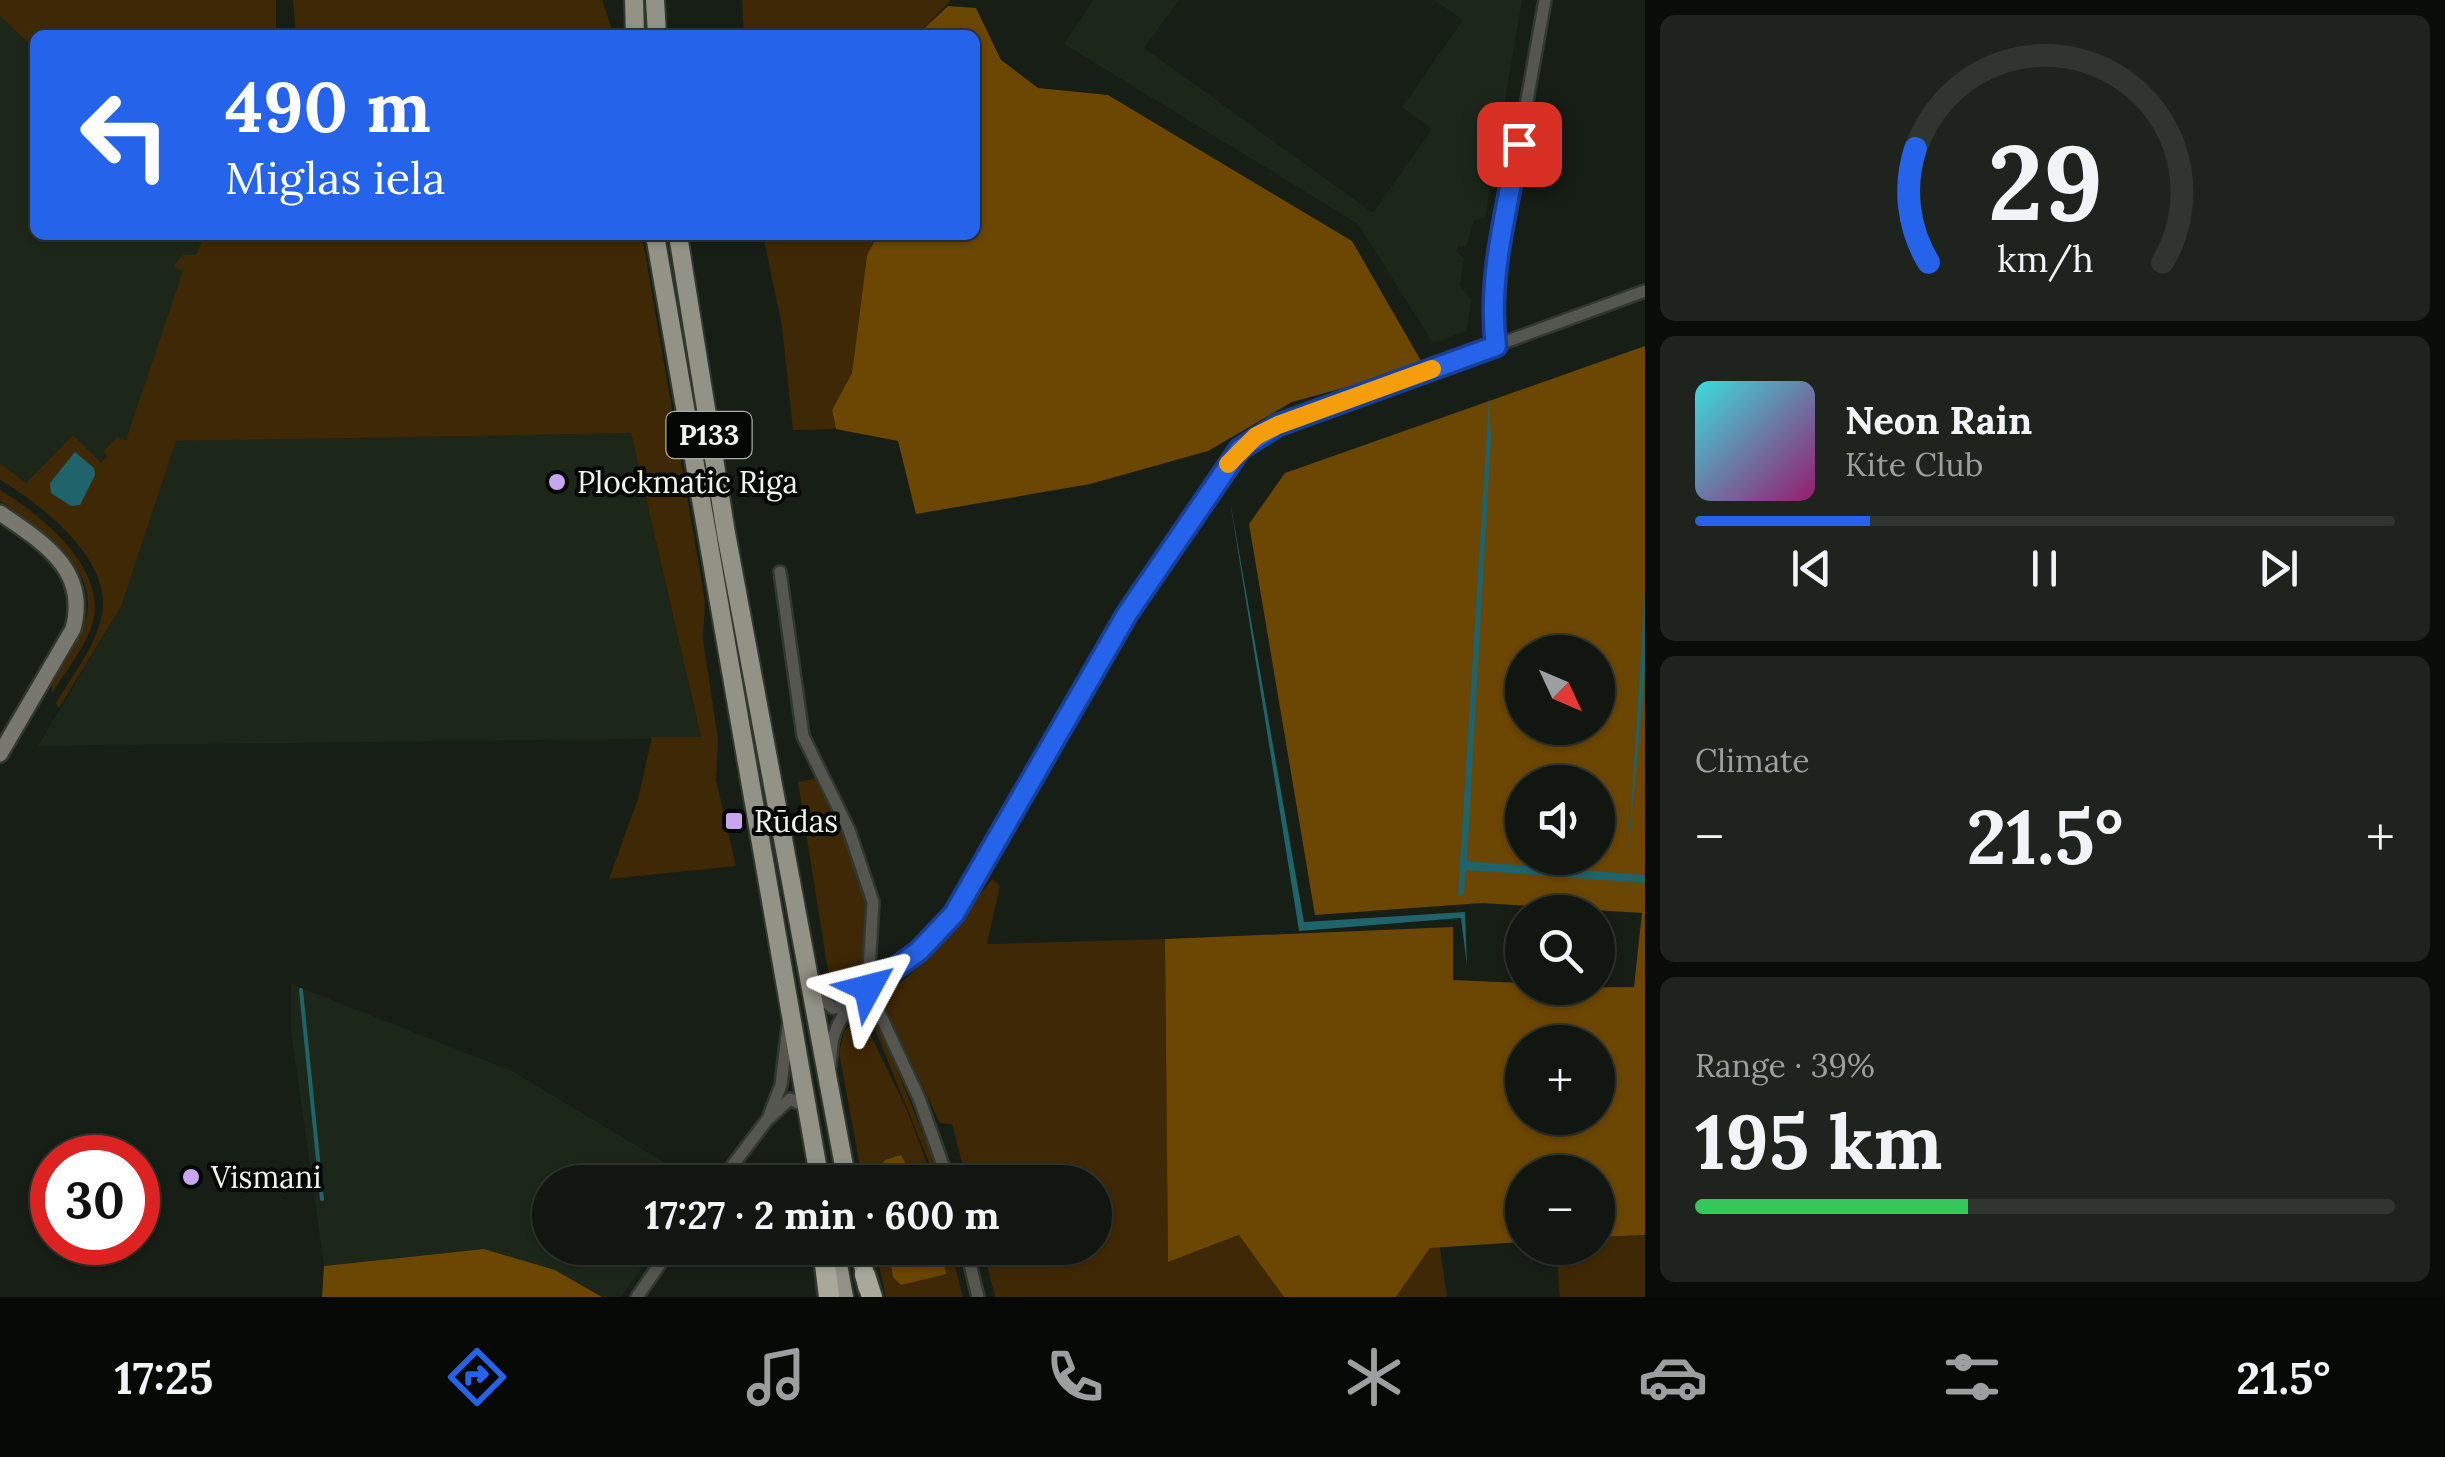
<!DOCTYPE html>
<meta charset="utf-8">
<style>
:root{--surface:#111610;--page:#1e231e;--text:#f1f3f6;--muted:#9c9f9f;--line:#303530;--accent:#2563eb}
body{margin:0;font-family:Lora,serif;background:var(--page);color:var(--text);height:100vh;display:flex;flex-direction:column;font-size:38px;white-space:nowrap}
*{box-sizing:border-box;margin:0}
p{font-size:32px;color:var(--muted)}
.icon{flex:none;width:55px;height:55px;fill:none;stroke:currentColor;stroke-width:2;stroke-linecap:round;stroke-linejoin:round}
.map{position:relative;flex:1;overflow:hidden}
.drawer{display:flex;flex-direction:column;gap:15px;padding:15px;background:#090c09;width:800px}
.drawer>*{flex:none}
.guide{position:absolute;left:30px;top:30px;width:950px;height:210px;border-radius:15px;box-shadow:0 2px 8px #0004,0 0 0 2px var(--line);background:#2563eb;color:#fff;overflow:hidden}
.needle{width:65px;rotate:134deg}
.buttons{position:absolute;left:1505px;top:635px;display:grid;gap:20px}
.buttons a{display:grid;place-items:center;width:110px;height:110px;border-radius:50%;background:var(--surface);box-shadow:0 2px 8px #0004,0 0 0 2px var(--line);font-size:50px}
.speed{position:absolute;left:30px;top:1135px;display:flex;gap:20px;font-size:50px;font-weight:700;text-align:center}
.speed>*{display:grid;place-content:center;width:130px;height:130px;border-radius:50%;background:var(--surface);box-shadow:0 2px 8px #0004,0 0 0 2px var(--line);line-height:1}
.speed .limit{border:15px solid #d22;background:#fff;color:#111}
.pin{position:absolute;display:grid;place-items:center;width:85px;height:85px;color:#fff;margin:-42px;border-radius:20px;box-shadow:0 5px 15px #0006}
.me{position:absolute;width:110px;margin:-55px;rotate:52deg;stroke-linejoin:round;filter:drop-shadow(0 0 8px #0008)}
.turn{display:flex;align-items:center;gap:35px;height:210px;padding:0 30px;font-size:45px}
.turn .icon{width:130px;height:130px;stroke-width:2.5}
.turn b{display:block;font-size:70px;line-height:85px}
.big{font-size:75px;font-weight:800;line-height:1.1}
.drawer .card{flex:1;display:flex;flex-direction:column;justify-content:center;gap:15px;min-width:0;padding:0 35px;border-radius:15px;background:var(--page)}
.drawer .dial{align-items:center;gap:0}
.dial svg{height:260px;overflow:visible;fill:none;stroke:var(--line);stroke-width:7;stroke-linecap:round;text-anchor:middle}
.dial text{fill:var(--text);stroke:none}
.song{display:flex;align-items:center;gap:30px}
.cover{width:120px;height:120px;border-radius:15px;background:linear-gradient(135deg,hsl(180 70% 55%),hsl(320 70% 35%))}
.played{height:10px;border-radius:5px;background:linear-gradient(90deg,var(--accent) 25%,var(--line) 25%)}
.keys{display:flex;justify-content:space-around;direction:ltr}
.heat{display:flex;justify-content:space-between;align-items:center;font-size:55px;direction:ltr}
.charge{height:15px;border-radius:8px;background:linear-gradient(90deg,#34c759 39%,var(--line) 0)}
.trip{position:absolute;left:532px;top:1165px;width:580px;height:100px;border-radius:50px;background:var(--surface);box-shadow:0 2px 8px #0004,0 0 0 2px var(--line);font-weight:800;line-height:100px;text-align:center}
.dock{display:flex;height:160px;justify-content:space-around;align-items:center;background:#070906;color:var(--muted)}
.dock .icon{width:70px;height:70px}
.dock .active{color:var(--accent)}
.dock b{font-size:45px;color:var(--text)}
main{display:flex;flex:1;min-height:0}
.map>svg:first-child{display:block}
</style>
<main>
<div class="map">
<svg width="1645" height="1297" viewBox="0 0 1645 1297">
<rect width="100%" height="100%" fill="#171e15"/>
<!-- built -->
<g fill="#1c271a">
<path d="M0,0L35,35V235H204L101,520L26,483L0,463Z"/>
<path d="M1093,0H1179L1144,48L1373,213L1432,129L1402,107L1463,20L1434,0H1522L1485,218L1474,220L1466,247L1458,245L1456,252L1464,258L1460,285L1471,300L1467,331L1433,343L1358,224L1064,44Z"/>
<path d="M631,433L701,738L38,746L121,607L176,441Z"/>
<path d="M291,984L512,1071L697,1182H550V1248H656L621,1297H602L555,1270L484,1249L324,1266L291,1030Z"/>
</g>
<!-- green -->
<g fill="#3f2805">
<path d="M0,0H276V35H35V49L0,16Z"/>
<path d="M293,0H602L614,35H296Z"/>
<path d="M742,0H951L917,35H744Z"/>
<path d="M204,235H642L705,601L703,640L718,739L716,780L736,866L609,879L638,799L652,737H701L631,433L176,441L121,607L59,708L56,703C72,676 96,646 102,614C112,559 41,504 0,480V463L26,483L73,435L101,463L108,456L103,452L117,437L126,440L183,271L173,267L183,255H196Z"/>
<path d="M763,235H878L867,255L852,373L832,410L836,429L793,430L782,326Z"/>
<path d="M0,490C38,513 96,559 95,609C94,637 67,669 52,693V683C63,665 75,647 83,628C107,570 39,528 0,501Z"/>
<path d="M818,778C848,840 877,898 864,967C860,984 857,999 838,1002L832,996L798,782Z"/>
<path d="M992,879L1000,886L987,944L1165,939L1168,1262L1240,1235L1284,1297H995L983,1248H1095V1182H967L952,1124L940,1123L882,1000L942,944Z"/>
<path d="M861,1015L906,1108L934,1182H915L911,1169L863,1182L839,1053L844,1032Z"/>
<path d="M870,1017L879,1026L943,1182H937Z"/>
<path d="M1645,1235V1297H1560L1556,1248H1598V1237Z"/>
<path d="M1440,1247L1447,1297H1396L1430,1248Z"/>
<path d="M875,1248H888L893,1277L945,1274L941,1248H950L963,1297H886Z"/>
</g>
<!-- forest -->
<g fill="#6c4603" fill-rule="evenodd">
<path d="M948,6L976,8L1001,60L1038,88L1108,95L1352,241L1424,366L1292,402L1208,451L1090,484L916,514L898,441L836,429L832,410L852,373L867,255L878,235H975V35H917Z"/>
<path d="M1645,346V1235L1598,1237V1172H1522V1242L1430,1248L1396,1297H1284L1239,1235L1168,1262L1165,939L1453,927V980L1522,983V988L1634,987L1642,913L1482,903L1315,915L1249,524L1285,473ZM1522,652H1598V728H1522ZM1522,782H1598V858H1522ZM1522,1042H1598V1118H1522Z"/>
<path d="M901,1155L915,1182H876L874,1176L885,1160Z"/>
<path d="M888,1248H941L946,1274L901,1285L893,1277Z"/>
<path d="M484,1249L555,1270L602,1297H322L324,1266Z"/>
</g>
<!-- water -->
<g fill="#1f636b">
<path d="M1489,397L1491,439L1467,861L1645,875V883L1466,870L1464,895H1458Z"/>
<path d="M75,452L94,468L95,475L80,505L71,506L51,493L50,483Z"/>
<path d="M1229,495L1304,922L1465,912L1467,966L1461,918L1299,931Z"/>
<path d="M1645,591V675L1628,857Z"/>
</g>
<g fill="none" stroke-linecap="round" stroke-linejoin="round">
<!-- stream -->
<path stroke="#1f636b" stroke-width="4" d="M301,990L322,1199"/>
<!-- street casing -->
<g stroke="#31382f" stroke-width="16">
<g id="street">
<path d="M1495,346L1493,324L1500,251L1545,0"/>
<path d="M780,572L803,736L849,830L873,902L868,988L919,1098L949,1182"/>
<path d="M813,992L833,1008L853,1006"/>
<path d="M830,1066C831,1056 831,1045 834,1035C851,982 921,956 954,914L1127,615L1226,466L1256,437L1278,425L1645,291"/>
<path d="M769,1116L781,1085L788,1027"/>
<path d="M720,1182L767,1120L790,1099L807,1107"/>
<path d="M966,1248L978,1297"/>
<path d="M637,1297L671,1248"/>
</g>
</g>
<!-- secondary casing -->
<g stroke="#31382f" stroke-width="20">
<path id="secondary" d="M0,513C43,542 89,570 73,629L0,754"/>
</g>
<!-- primary casing -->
<g stroke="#31382f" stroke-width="22">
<g id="primary">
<path d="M634,0L635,35"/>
<path d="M655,0L657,35"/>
<path d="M655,235L820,1182"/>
<path d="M678,235L726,533L847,1182"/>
<path d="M835,1248L844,1297"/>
<path d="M860,1248L867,1287"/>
</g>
</g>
<!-- highway casing -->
<g stroke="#31382f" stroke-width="25">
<g id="highway">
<path d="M823,1248L829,1297"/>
<path d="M865,1275L872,1297"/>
</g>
</g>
<!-- street -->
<use href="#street" stroke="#565651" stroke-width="11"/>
<!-- secondary -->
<use href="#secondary" stroke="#78786f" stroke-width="15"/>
<!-- primary -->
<use href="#primary" stroke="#929286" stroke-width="18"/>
<!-- highway -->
<use href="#highway" stroke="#a9a99b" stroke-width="20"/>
</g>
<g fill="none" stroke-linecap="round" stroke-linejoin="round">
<!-- route casing -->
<g stroke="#184099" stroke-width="25">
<path id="route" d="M868,988L919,951L954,914L1127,614L1240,449L1278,425L1496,346C1487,280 1507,208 1519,144"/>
</g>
<!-- route -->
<use href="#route" stroke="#2563eb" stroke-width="18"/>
<!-- slow -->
<path stroke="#f59e0b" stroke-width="18" d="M1228,464L1256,436L1278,425L1432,369"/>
</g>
<!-- markers -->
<g fill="#c8a6ef" stroke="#050704" stroke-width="4">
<circle cx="557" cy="482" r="10"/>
<rect x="724" y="811" width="20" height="20" rx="5"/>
<circle cx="191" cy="1177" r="10"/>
</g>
<g text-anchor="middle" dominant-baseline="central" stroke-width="8" stroke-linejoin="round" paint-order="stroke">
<!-- shield labels -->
<rect fill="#050704" stroke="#a9ada7" stroke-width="2.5" x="666.5" y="412" width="85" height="46" rx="8"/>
<g font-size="28" font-weight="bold" fill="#eff4ed">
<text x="709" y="435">P133</text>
</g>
<!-- poi labels -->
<g font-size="30" fill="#eff4ed" stroke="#050704" text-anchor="start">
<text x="577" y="482">Plockmatic Riga</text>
<text x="754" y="821">Rūdas</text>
<text x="211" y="1177">Vismani</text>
</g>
</g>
</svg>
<div class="buttons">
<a><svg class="needle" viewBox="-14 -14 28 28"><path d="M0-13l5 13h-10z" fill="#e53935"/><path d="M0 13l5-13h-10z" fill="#9c9f9f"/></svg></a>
<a><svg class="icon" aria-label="sound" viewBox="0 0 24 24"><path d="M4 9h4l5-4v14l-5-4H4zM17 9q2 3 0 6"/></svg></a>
<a><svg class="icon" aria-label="search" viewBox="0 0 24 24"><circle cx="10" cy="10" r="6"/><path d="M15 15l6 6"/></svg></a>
<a>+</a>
<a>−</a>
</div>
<div class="speed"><div class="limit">30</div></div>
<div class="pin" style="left:1519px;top:144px;background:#d93025"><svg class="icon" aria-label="arrive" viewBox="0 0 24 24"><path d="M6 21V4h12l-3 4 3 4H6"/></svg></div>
<svg class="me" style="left:868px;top:988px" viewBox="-20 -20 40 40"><path d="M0-17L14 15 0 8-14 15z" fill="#2563eb" stroke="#fff" stroke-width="4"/></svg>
<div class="trip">17:27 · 2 min · 600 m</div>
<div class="guide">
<div class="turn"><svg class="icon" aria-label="left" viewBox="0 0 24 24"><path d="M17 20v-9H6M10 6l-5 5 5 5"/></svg><div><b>490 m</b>Miglas iela</div></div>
</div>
</div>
<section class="drawer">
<div class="card dial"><svg viewBox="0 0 100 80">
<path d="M14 69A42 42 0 1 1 86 69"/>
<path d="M14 69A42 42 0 0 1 10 34" stroke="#2563eb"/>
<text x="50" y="56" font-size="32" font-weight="700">29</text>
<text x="50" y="72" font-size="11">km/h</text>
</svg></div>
<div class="card">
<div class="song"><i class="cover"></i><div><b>Neon Rain</b><p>Kite Club</p></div></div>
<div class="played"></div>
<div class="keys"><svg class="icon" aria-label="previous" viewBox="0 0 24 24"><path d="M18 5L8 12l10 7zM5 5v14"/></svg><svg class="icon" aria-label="pause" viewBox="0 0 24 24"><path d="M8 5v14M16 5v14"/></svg><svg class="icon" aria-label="next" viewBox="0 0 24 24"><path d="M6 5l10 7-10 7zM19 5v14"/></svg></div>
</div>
<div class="card"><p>Climate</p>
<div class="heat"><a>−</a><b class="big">21.5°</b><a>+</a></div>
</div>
<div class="card"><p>Range · 39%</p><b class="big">195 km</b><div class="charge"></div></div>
</section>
</main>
<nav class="dock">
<b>17:25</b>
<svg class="icon active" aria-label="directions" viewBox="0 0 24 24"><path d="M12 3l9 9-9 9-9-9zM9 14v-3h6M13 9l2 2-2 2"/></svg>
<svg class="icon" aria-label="music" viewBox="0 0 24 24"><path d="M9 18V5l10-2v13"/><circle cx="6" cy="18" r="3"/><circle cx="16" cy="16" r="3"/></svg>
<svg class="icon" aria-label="phone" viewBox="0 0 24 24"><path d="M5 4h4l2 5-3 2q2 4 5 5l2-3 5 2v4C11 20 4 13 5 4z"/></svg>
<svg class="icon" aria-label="climate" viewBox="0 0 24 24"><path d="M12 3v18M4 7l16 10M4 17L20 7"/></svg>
<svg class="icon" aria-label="car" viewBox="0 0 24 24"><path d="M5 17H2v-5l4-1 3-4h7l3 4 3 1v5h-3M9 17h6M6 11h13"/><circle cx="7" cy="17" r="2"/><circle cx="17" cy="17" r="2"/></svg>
<svg class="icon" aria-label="filters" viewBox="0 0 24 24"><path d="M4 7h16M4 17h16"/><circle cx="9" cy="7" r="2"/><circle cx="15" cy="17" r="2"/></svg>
<b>21.5°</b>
</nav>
